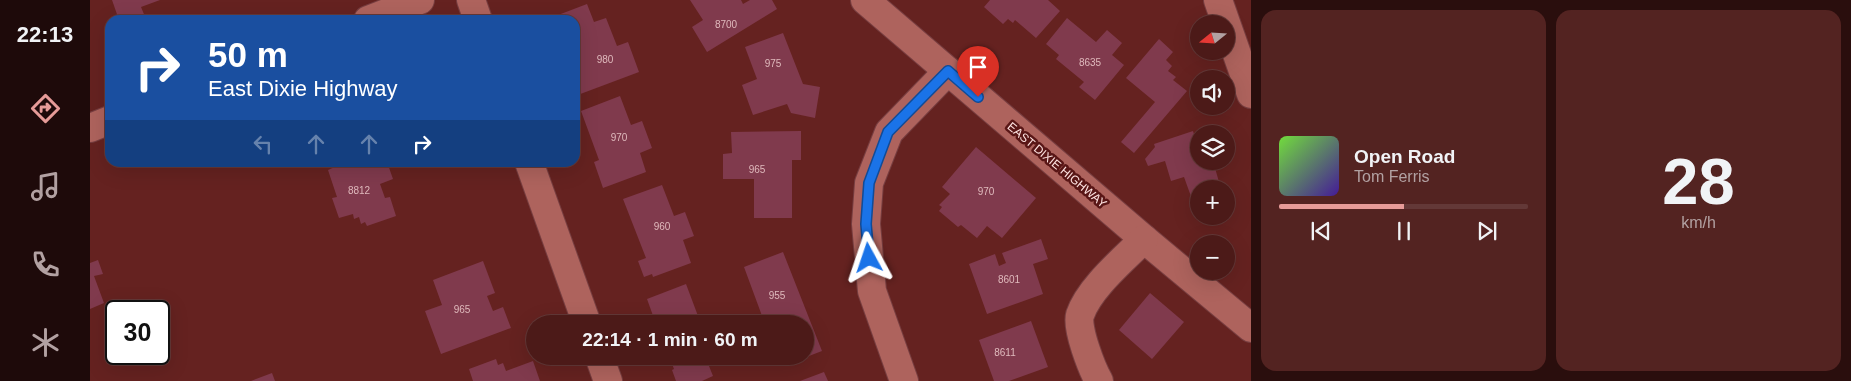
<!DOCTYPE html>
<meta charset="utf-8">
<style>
:root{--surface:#4c1a18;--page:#532321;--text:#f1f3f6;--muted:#b2a1a2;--line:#633837;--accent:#e69b98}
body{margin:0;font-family:Helvetica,sans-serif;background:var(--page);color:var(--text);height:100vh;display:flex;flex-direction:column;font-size:19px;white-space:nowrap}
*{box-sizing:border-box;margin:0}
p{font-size:16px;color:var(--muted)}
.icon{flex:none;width:28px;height:28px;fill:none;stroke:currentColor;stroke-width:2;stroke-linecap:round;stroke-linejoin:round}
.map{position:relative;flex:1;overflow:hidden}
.side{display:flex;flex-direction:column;gap:10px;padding:10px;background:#2a0e0d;width:600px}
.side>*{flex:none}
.top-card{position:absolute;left:15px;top:15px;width:475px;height:152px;border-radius:15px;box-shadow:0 5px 20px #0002,0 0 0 1px var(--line);background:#1a4fa0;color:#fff;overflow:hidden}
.needle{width:32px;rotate:252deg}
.tools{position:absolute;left:1100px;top:15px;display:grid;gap:10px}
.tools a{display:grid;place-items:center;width:45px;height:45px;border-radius:50%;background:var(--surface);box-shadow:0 5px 20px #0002,0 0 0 1px var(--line);font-size:25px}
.speed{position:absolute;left:15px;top:300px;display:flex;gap:10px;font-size:25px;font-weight:700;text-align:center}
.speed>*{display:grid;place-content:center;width:65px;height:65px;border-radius:50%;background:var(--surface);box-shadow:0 5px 20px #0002,0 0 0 1px var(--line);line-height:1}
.speed .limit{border:2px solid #111;border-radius:8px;background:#fff;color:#111}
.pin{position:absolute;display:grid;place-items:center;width:42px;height:42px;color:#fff;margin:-51px -21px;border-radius:50% 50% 50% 0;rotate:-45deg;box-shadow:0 0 5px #0007}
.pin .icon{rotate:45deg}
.me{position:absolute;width:55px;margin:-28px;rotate:355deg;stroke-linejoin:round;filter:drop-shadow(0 0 4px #0008)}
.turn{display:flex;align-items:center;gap:18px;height:105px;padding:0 20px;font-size:22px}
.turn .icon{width:65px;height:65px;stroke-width:2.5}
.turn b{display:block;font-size:35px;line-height:42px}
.lanes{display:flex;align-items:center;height:48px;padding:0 20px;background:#0003;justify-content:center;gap:25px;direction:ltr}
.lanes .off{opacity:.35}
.side .tile{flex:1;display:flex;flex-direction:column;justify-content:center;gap:8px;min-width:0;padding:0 18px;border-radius:15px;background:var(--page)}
.side .dial{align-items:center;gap:0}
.dial b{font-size:65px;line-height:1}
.song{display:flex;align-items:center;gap:15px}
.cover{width:60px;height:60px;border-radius:8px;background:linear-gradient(135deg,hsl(100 70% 55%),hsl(260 70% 35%))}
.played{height:5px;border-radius:2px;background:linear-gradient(90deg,var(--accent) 50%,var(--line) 50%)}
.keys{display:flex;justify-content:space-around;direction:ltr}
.side .tiles{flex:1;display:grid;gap:10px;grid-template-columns:repeat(2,1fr)}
.trip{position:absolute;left:436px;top:315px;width:288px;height:50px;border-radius:25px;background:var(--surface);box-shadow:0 5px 20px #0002,0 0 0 1px var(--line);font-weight:700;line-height:50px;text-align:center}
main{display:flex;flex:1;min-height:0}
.dock{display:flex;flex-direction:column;width:90px;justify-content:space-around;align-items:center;background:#1e0a0a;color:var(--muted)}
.dock .icon{width:35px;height:35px}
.dock .active{color:var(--accent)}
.dock b{font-size:22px;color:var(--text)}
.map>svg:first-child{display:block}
</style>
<main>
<nav class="dock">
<b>22:13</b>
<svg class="icon active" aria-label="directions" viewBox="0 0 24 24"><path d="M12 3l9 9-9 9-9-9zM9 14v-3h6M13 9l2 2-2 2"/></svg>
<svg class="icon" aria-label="music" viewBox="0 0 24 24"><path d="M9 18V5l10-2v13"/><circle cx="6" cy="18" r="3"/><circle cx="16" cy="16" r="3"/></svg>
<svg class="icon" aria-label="phone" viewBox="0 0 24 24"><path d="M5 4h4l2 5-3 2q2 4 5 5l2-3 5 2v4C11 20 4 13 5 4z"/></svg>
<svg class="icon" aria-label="climate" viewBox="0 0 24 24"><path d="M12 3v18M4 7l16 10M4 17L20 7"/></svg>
</nav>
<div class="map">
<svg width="1161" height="381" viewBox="0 0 1161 381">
<rect width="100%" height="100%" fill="#652220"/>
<!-- building -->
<g fill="#803a4d">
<path d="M22,0H70L51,7L56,19L29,20Z"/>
<path d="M600,0H651L653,4L660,0H682L687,9L617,52L602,27L613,20Z"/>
<path d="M900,0H958L970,11L946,38L925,20L923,23L918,19L913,24L894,7Z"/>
<path d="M497,4L504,22L516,18L527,46L538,42L549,72L485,96V20H455Z"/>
<path d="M977,18L1006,42L1017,30L1032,43L1022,55L1034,65L1005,100L989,87L994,82L966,59L969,55L956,44Z"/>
<path d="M693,33L713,84L730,87L725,118L701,113L697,104L663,115L652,85L667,79L655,47Z"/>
<path d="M1069,39L1083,52L1076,60L1082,66L1078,71L1086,77L1083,80L1097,91L1044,153L1031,142L1065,102L1036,78Z"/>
<path d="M530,96L541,125L552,121L562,148L550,153L556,172L513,188L504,162L509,160L491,111Z"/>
<path d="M711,131V160H702V218H664V179H633V154L642,153L641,132Z"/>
<path d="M1103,131L1106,141L1109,140V161H1123L1131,189H1109V200L1103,202L1094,177L1081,181L1075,161L1058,166L1055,159L1065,147L1064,144Z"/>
<path d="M886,147L946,198L912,238L897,226L887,238L871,225L868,227L849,211L852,207L849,205L860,194L852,187Z"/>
<path d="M256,162H297L303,179L290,184L295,198L300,197L306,216L277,226L275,222L271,224L269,217L264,219L263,214L249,218L242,198L247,197L238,170Z"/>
<path d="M572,185L584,216L595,212L604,236L593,240L601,263L563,277L562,274L554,277L548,261L556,258L533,199Z"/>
<path d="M951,239L958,259L943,264L953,294L897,314L879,264L905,254L909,266L916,263L912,253Z"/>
<path d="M693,252L732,351L698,364L695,356H715V324H675L654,267Z"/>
<path d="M8,260L13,274L4,276L14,303L0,309V263Z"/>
<path d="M393,261L405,293L397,296L403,311L413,307L421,328L351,354L335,311L352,305L343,280Z"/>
<path d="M596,284L611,324H566L557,299Z"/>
<path d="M1060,293L1094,322L1062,359L1029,330Z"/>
<path d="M941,321L958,367L919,381H904L889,340Z"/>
<path d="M579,356H624L625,358L617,361L623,376L612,381H586L582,370L584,369Z"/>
<path d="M406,359L408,365L413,363L416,371L443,361L450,381H383L379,369Z"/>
<path d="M734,372L738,381H710Z"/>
<path d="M182,373L185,381H161Z"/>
</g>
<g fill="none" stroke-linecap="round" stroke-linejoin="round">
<!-- street casing -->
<g stroke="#773e40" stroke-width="30">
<g id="street">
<path d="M381,0L388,20"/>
<path d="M775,0L1054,239L1161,328"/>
<path d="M1128,0L1161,94"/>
<path d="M439,162L497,324"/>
<path d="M509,356L518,381"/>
<path d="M814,381L782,291L776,224L779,183L799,132L858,71"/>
<path d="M1009,381C1002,369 986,328 990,315C999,288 1034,259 1054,239"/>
</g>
</g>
<!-- secondary casing -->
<g stroke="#773e40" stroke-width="30">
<g id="secondary">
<path d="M278,20L330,0"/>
<path d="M0,128L20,120"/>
</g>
</g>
<!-- street -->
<use href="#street" stroke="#ae635d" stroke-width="28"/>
<!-- secondary -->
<use href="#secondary" stroke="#ae635d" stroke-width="28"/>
</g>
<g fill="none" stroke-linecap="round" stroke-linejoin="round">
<!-- route casing -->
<g stroke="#114b97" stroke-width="12">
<path id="route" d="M779,258L776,224L779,183L798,132L858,71L888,97"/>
</g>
<!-- route -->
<use href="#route" stroke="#1a73e8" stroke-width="9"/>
</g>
<g text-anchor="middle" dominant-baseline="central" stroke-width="5" stroke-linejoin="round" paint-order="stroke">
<!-- number labels -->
<g font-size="10" fill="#dfbabd">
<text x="636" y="24">8700</text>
<text x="515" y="59">980</text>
<text x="1000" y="62">8635</text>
<text x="683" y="63">975</text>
<text x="529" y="137">970</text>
<text x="667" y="169">965</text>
<text x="269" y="190">8812</text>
<text x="896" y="191">970</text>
<text x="572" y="226">960</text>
<text x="919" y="279">8601</text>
<text x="687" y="295">955</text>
<text x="372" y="309">965</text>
<text x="915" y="352">8611</text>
</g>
<!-- street labels -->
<g font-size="12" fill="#ffe4e2" stroke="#591616">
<text transform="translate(967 165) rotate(40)">EAST DIXIE HIGHWAY</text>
</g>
</g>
</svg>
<div class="tools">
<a><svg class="needle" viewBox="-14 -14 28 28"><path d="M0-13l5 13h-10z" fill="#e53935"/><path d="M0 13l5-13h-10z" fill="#b2a1a2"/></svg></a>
<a><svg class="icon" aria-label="sound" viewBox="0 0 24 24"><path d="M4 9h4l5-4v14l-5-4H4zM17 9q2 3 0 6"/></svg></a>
<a><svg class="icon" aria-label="layers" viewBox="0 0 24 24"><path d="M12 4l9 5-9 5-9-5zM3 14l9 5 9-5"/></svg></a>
<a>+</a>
<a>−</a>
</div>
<div class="speed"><div class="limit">30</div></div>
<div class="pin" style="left:888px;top:97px;background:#d93025"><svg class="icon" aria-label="arrive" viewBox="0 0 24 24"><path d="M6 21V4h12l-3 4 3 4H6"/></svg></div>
<svg class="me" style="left:779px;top:258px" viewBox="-20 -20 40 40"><path d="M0-17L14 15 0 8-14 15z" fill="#1a73e8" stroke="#fff" stroke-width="4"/></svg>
<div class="trip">22:14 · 1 min · 60 m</div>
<div class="top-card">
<div class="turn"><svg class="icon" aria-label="right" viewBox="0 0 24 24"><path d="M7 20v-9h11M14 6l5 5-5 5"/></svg><div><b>50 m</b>East Dixie Highway</div></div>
<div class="lanes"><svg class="icon off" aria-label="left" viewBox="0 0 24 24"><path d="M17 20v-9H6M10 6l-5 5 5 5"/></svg><svg class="icon off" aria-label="ahead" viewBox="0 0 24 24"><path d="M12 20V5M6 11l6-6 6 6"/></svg><svg class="icon off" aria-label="ahead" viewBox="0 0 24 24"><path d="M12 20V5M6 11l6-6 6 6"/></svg><svg class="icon" aria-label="right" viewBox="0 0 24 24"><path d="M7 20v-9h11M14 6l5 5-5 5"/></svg></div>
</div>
</div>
<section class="side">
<div class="tiles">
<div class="tile">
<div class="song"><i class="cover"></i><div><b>Open Road</b><p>Tom Ferris</p></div></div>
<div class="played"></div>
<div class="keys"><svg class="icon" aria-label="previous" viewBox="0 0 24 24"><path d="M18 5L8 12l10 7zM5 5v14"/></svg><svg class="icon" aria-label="pause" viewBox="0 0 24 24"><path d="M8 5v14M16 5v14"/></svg><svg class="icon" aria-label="next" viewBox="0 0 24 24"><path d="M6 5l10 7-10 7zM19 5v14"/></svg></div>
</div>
<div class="tile dial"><b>28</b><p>km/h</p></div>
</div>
</section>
</main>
